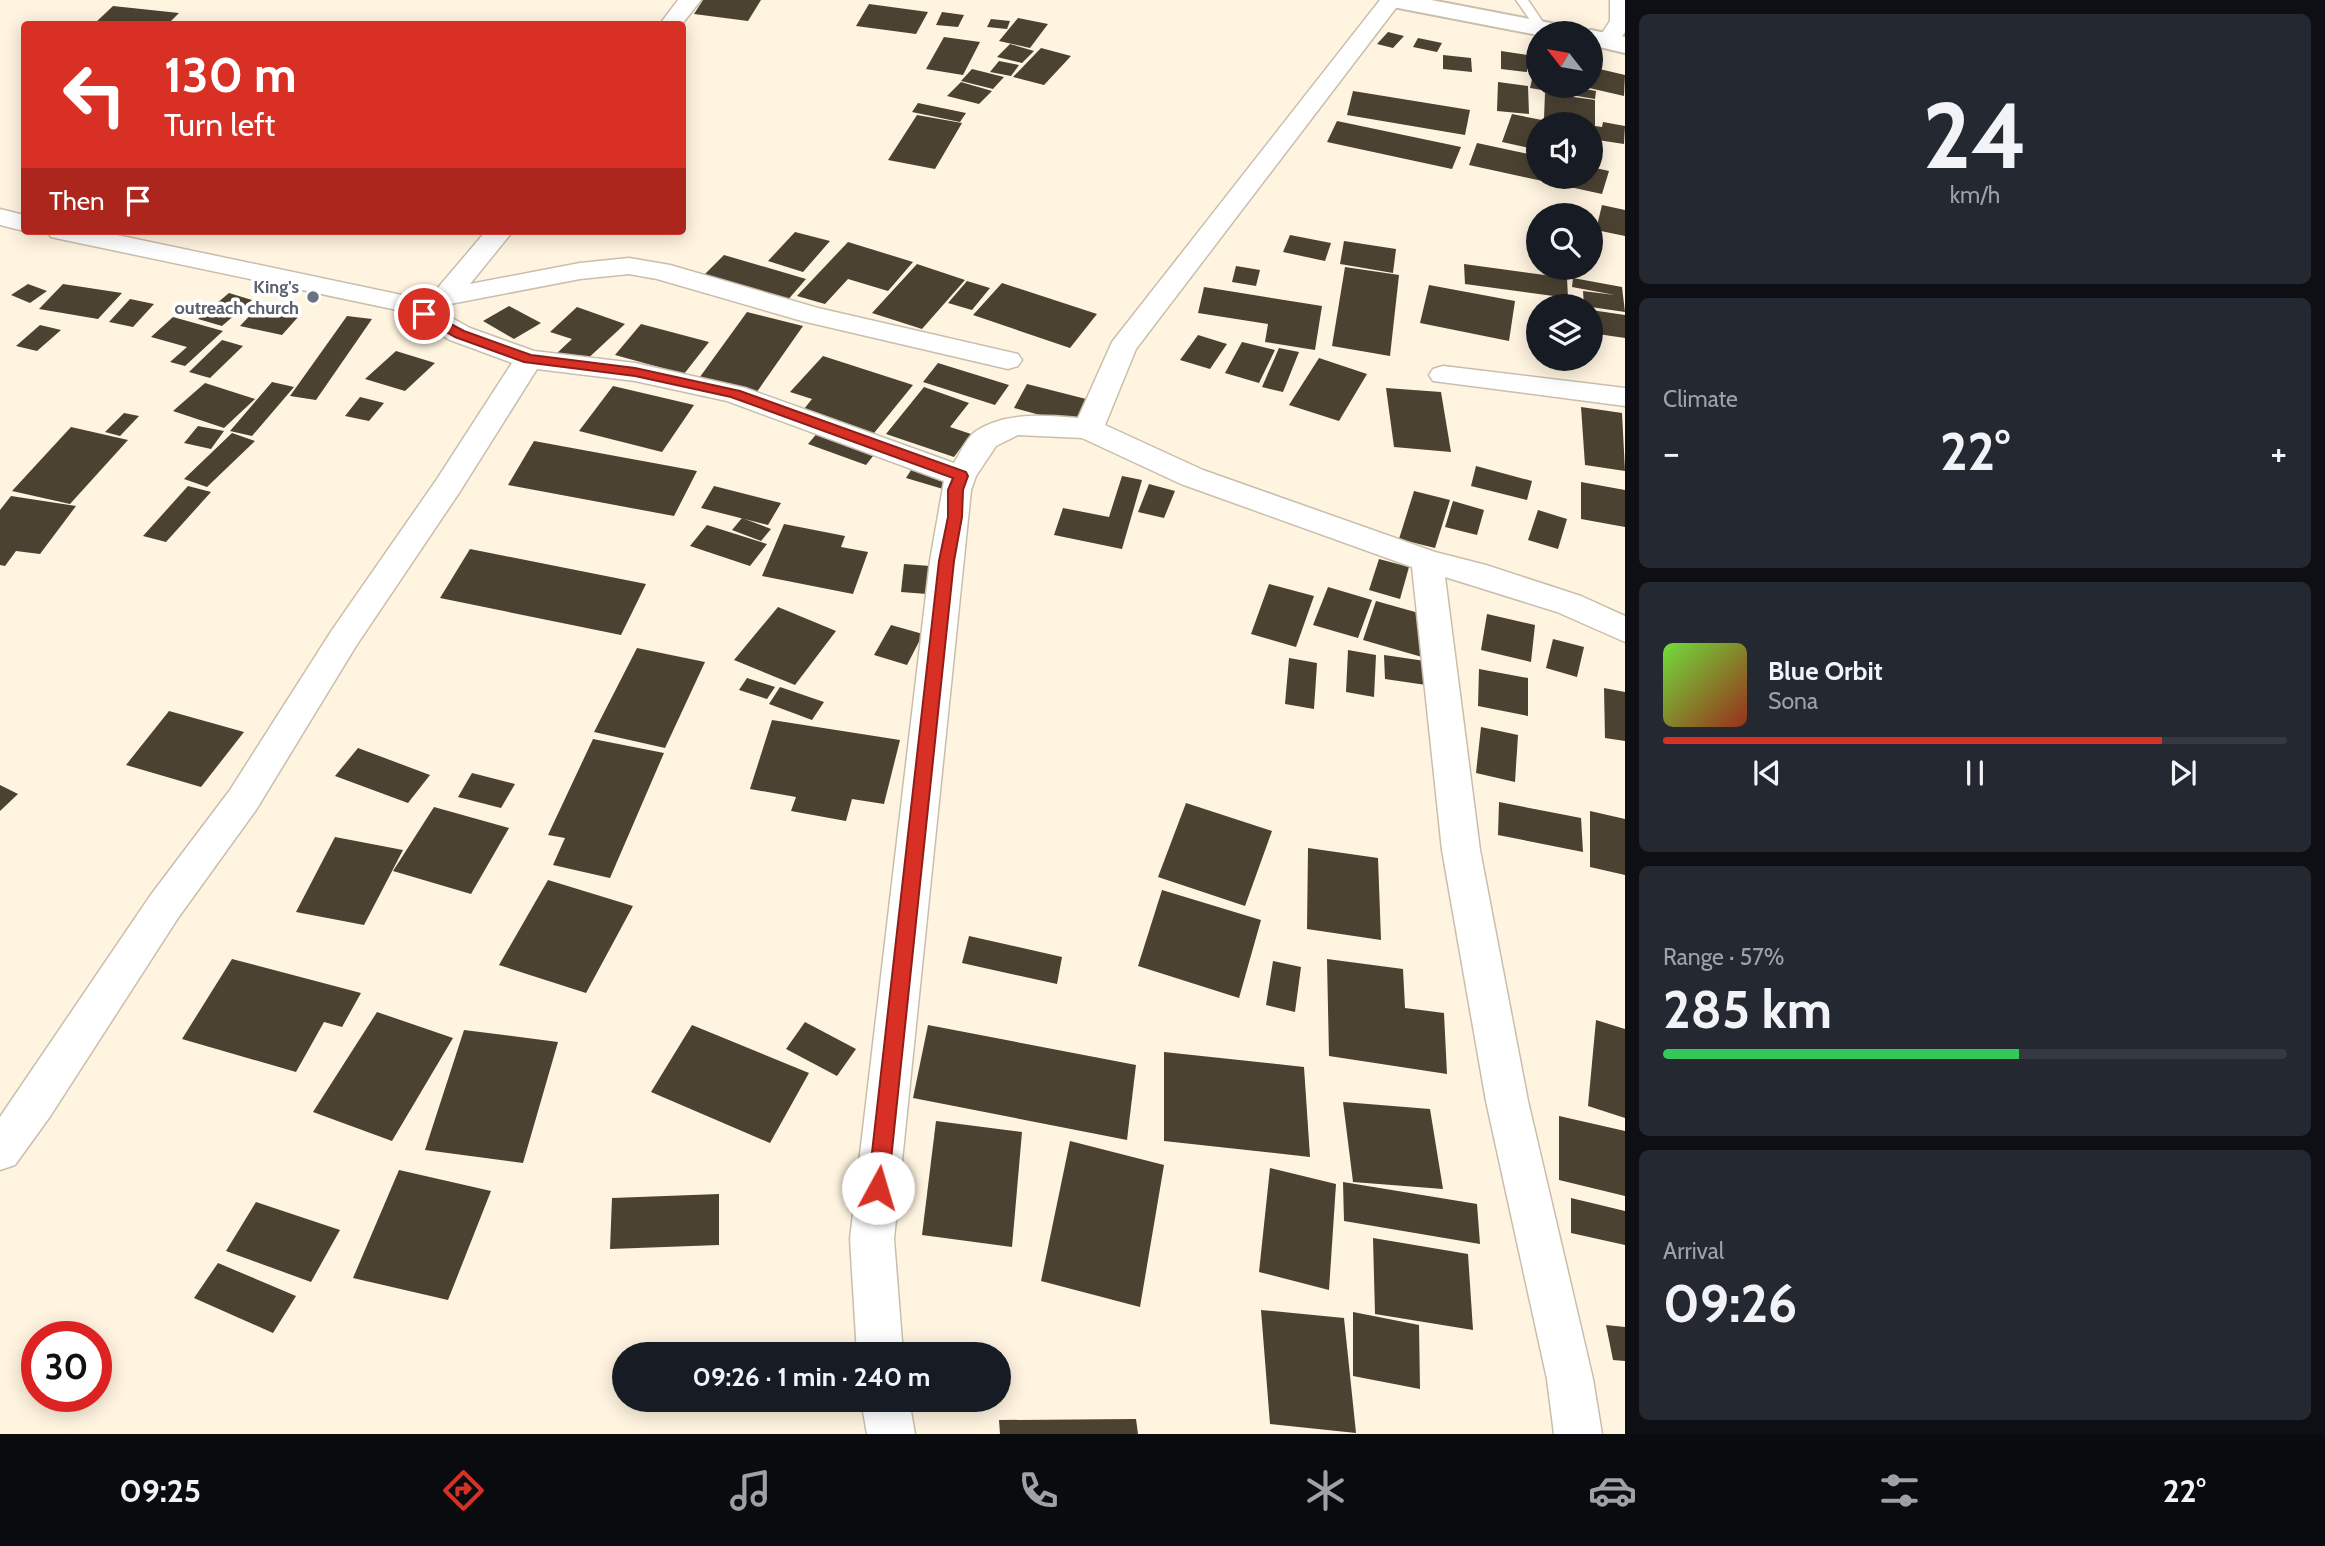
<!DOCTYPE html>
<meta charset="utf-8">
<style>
:root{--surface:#171b24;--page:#242831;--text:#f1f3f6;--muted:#9ea1a6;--line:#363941;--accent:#d93025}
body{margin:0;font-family:Cabin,sans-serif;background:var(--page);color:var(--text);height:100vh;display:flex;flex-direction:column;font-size:26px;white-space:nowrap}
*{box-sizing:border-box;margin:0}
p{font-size:23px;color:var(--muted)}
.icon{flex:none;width:38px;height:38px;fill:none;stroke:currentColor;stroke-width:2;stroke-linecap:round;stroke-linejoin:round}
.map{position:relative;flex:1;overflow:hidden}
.panel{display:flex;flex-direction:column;gap:14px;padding:14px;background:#0d0f14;width:700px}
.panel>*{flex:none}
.banner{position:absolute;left:21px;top:21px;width:665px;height:214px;border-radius:7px;box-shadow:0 4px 18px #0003;background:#d93025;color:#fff;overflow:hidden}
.needle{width:46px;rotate:301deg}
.fabs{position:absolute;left:1526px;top:21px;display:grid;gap:14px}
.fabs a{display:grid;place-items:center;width:77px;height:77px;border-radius:50%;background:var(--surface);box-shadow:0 4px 18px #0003;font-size:35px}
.speed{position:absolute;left:21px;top:1321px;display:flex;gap:14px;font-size:35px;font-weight:700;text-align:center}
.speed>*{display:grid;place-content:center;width:91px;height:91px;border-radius:50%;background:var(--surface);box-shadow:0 4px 18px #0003;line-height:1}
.speed .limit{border:10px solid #d22;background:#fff;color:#111}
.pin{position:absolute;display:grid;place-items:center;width:60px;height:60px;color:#fff;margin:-30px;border:4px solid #fff;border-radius:50%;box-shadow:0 2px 7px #0007}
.me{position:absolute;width:77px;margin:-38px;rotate:6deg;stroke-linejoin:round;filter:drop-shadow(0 0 5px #0008)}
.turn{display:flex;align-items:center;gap:24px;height:147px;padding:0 28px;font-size:32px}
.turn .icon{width:91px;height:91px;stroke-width:2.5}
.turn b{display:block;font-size:49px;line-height:60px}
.then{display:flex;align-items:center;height:66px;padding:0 28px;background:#0003;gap:14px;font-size:26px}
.big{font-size:52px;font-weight:800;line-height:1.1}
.panel .tile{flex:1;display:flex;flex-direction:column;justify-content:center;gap:10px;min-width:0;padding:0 24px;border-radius:10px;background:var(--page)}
.panel .dial{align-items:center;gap:0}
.dial b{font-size:91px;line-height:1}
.song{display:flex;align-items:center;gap:21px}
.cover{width:84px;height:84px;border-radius:10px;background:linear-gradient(135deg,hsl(100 70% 55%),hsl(10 70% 35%))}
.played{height:7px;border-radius:4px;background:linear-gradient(90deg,var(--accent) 80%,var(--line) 80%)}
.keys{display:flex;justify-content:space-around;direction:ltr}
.heat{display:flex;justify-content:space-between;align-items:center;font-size:38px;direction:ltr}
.charge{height:10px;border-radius:5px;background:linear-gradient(90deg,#34c759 57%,var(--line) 0)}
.trip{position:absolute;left:612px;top:1342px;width:399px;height:70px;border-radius:35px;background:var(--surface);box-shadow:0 4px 18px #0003;font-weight:800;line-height:70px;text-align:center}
.dock{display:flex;height:112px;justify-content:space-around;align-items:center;background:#090b0e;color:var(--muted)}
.dock .icon{width:49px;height:49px}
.dock .current{color:var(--accent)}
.dock b{font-size:32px;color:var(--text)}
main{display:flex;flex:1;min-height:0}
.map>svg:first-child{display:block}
</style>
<main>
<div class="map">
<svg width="1625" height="1434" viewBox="0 0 1625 1434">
<rect width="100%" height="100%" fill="#fff4e0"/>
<!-- building -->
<g fill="#4b4232">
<path d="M703,0H761L748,21L694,14Z"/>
<path d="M869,4L928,12L916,34L856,26Z"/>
<path d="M113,6L179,13L168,24H94Z"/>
<path d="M942,12L964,15L958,27L936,25Z"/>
<path d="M1018,18L1048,24L1030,48L999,41Z"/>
<path d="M991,19L1010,21L1007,29L987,27Z"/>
<path d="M1388,32L1404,36L1393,48L1377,44Z"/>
<path d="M944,37L980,42L963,75L926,69Z"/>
<path d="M1418,38L1442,43L1437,52L1413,47Z"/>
<path d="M1010,44L1034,51L1022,63L997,57Z"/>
<path d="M1041,48L1071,56L1044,85L1013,77Z"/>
<path d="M1501,51L1527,55V72L1501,69Z"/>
<path d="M1443,55L1471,58L1472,72L1443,69Z"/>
<path d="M999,61L1019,65L1011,76L990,72Z"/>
<path d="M1591,67L1625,75L1624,96L1585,87L1591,86Z"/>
<path d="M972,69L1004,77L993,89L961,81Z"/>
<path d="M1534,70L1538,71V86H1569L1596,91L1595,99L1530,88Z"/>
<path d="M961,82L992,91L979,104L947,96Z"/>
<path d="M1498,82L1528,86L1529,114L1497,111Z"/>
<path d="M1353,91L1470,110L1465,135L1347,115Z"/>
<path d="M1545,93L1595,100V126L1602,127L1603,122L1625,126L1624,144L1591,139V124L1544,118Z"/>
<path d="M918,103L966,113L960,122L912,112Z"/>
<path d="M1512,114L1557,123V124H1538V150L1502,142Z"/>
<path d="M917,115L962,123L935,169L888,160Z"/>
<path d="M1337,121L1461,147L1452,169L1327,142Z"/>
<path d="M1477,143L1538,156V177H1591V167L1609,171L1602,194L1469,165Z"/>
<path d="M1602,205L1625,210V236L1596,230Z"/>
<path d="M795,232L830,241L803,272L768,261Z"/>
<path d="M1290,235L1331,243L1325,261L1283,252Z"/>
<path d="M1344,241L1396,249L1393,273L1340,264Z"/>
<path d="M848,242L913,262L888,291L848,279L825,304L797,296Z"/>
<path d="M724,255L806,279L786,302L703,276Z"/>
<path d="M917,264L965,280L922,329L872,313Z"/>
<path d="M1464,264L1567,278L1568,298L1465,284Z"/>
<path d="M1236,266L1260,270L1256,286L1232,282Z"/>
<path d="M1345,267L1399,275L1390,356L1332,346Z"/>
<path d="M1573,278L1622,287L1625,312L1584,306L1583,291L1615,295L1572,287Z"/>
<path d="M967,281L990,288L972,310L948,303Z"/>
<path d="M1002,283L1097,314L1070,348L973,315Z"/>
<path d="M28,284L47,291L30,303L11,295Z"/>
<path d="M63,284L122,293L98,319L39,309Z"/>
<path d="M1429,285L1515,301L1509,341L1420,323Z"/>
<path d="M1204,287L1322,306L1315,350L1265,342L1268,324L1198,313Z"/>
<path d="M229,293L252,300L222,326L198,319Z"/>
<path d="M130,299L154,304L133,327L109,322Z"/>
<path d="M509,306L541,323L514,339L483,321Z"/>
<path d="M258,307L299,316L282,335L240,326Z"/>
<path d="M577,307L625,324L583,363L556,354L572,339L550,332Z"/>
<path d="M1591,310L1625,315V338L1591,333Z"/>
<path d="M747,312L803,326L754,396L697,381Z"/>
<path d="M347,316L372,319L316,400L290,396Z"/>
<path d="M173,317L223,331L185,366L170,362L187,347L151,337Z"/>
<path d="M641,324L709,342L684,374L615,355Z"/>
<path d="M40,325L61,330L37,351L16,346Z"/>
<path d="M1198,335L1227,344L1210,369L1180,360Z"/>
<path d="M222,340L243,346L210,378L189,372Z"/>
<path d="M1242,342L1275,350L1259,383L1225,373Z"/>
<path d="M1279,348L1299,352L1283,392L1262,387Z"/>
<path d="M396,351L435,363L405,391L365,379Z"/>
<path d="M823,356L913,385L870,438L800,414L812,399L790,392Z"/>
<path d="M1319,358L1367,374L1339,421L1289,405Z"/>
<path d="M938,363L1009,385L995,405L923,382Z"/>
<path d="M272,382L294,387L252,436L230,431Z"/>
<path d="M205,383L255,399L224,428L173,411Z"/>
<path d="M1027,384L1090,400L1077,425L1014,408Z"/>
<path d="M613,386L694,405L662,452L579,431Z"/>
<path d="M924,387L969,403L950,427L971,434L954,457L886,434Z"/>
<path d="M1386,388L1441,392L1451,452L1394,447Z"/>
<path d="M360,397L384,403L369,421L345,416Z"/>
<path d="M1581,407L1622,413L1625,471L1585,465Z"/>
<path d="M124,413L139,416L120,436L105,432Z"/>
<path d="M198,426L224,431L211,449L184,443Z"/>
<path d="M71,427L128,440L70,504L12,491Z"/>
<path d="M819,431L877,451L866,465L808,444Z"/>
<path d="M232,433L255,441L207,487L184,479Z"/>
<path d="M534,441L697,471L674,516L508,485Z"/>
<path d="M1476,466L1532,481L1527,500L1471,486Z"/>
<path d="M913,467L951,478L943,489L906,478Z"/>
<path d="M1122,476L1142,480L1122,549L1054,535L1063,508L1109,517Z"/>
<path d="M1581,482L1625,490V527L1581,519Z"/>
<path d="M1149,484L1175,491L1164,518L1138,512Z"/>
<path d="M188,486L211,492L166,542L143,536Z"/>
<path d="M714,486L781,503L768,525L701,508Z"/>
<path d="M1414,491L1450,500L1435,548L1399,539Z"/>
<path d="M11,496L76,506L40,554L16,551L5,566L0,565V510Z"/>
<path d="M1453,501L1484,510L1477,535L1445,527Z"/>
<path d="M1538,510L1567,519L1558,549L1528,540Z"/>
<path d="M742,518L771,529L761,541L732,530Z"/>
<path d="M784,524L845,536L841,547L868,552L853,594L762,576Z"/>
<path d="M707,525L767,544L750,566L690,546Z"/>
<path d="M470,549L646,584L621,635L440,598Z"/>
<path d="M1379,559L1409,567L1400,599L1369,590Z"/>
<path d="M904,564L930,566L927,594L901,592Z"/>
<path d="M1269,584L1314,596L1296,647L1251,634Z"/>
<path d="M1328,587L1372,600L1358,638L1313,625Z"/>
<path d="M1376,601L1433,617L1422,657L1363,640Z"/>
<path d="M778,607L836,631L795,685L734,660Z"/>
<path d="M1487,614L1535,625L1531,662L1481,650Z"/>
<path d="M891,625L923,634L907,665L874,655Z"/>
<path d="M1553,639L1584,647L1577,677L1546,668Z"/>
<path d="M637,648L705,662L665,748L594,732Z"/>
<path d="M1348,650L1376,655L1374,697L1346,692Z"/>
<path d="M1384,655L1432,662L1433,686L1385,679Z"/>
<path d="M1289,658L1317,663L1314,709L1285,704Z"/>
<path d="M1479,669L1528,678V716L1478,706Z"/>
<path d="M747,678L775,687L767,699L739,690Z"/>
<path d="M780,687L824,702L812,720L769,704Z"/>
<path d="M1604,688L1625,692V741L1605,738Z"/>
<path d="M169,711L244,732L201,787L126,765Z"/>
<path d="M772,720L900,740L884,804L852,799L846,821L791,811L796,797L750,789Z"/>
<path d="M1481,727L1518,735L1515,782L1476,773Z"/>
<path d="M593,739L664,753L610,878L553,865L565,838L548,835Z"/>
<path d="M358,748L430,775L408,803L335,776Z"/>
<path d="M472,773L515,784L501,808L458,797Z"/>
<path d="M0,785L18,794L0,811Z"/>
<path d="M1499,802L1581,818L1583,852L1498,835Z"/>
<path d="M1186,803L1272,831L1245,906L1158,877Z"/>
<path d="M434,807L509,828L471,894L393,871Z"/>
<path d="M1590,811L1625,819V875L1590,867Z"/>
<path d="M335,837L403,850L364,925L296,912Z"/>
<path d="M1308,848L1378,858L1381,940L1307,929Z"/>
<path d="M548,880L633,906L586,993L499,965Z"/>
<path d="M1162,890L1261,920L1239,998L1138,966Z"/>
<path d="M969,936L1062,957L1057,984L962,963Z"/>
<path d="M232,959L361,993L342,1027L324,1022L296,1072L182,1039Z"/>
<path d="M1327,959L1403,969L1405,1008L1444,1013L1447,1074L1329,1056Z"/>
<path d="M1273,961L1301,967L1295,1012L1266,1005Z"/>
<path d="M377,1012L453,1038L392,1141L313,1112Z"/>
<path d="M1596,1020L1625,1029V1118L1588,1106Z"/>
<path d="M805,1022L856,1049L837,1076L786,1049Z"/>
<path d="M692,1025L809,1073L770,1143L651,1092Z"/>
<path d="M928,1025L1136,1065L1127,1140L913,1098Z"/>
<path d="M464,1030L558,1042L523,1163L425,1150Z"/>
<path d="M1164,1052L1304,1067L1310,1157L1164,1141Z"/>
<path d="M1343,1102L1430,1109L1443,1189L1353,1182Z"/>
<path d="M1559,1116L1625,1131V1196L1559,1180Z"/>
<path d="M936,1121L1022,1132L1012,1247L922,1235Z"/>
<path d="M1070,1141L1164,1165L1140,1307L1041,1281Z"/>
<path d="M1270,1168L1336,1184L1329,1290L1259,1272Z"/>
<path d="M399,1170L491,1191L448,1300L353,1278Z"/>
<path d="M1343,1182L1477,1204L1480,1244L1344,1221Z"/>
<path d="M719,1194V1245L610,1249L612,1198Z"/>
<path d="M1571,1198L1625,1211V1245L1571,1233Z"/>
<path d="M256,1202L340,1230L311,1282L226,1251Z"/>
<path d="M1373,1238L1468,1254L1473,1330L1375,1314Z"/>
<path d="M218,1263L296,1296L273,1333L194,1298Z"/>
<path d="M1261,1310L1344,1318L1356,1433L1270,1424Z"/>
<path d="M1353,1312L1419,1325L1420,1389L1353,1376Z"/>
<path d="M1606,1325L1625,1327V1361L1613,1360Z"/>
<path d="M1136,1419L1138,1434H1000L999,1420Z"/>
</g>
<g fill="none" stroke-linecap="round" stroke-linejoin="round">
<!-- service casing -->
<g stroke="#c9beac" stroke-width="3">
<path id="service" d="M1516,0H1528L1547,28L1545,30H1537Z"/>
</g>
<!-- minor casing -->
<g stroke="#c9beac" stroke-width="3">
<g id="minor">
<path d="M678,0H701L682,24H660Z"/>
<path d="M1380,0H1402L1136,349L1105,425L1203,470L1435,552L1486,565L1581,596L1625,616V642L1557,612L1445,577L1480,850L1528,1101L1593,1379L1602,1434H1554L1547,1379L1486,1101L1442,850L1412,567L1181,484L1082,438L1018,435L996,446L976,476L971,490L894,1239L903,1354H857L850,1239L930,561L944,481L727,401L635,381L537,369L459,493L356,646L256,810L178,918L51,1115L15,1165L0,1170V1117L150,896L230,790L332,630L437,479L512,363L450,340L397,310L60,239L51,237L47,231H98L416,298L470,328L534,351L635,363L745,388L954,463C960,453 967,437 976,431C1005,412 1044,415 1078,418L1112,342Z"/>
<path d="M1610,0H1625V32L1615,47H1599L1596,42L1610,21Z"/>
<path d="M0,209L24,215V231L0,225Z"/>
<path d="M486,231H513L470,284L580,263L629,258L670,265L818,308L1018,354L1022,360L1018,366L1008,369L802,321L657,279L629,274L580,279L445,305L427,304L423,298L427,292L436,290Z"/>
<path d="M1443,366L1625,388V406L1433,381L1429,375L1433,369Z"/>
<path d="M861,1400H909L915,1434H867Z"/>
</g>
</g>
<!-- secondary casing -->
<g stroke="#c9beac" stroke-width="4">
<g id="secondary">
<path d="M1381,0H1431L1566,26L1575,28L1578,33L1538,35L1393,7L1384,5Z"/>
<path d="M1591,30L1625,37V53L1591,45V33H1582Z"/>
</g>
</g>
<!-- service -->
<use href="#service" fill="#fff" fill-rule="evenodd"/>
<!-- minor -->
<use href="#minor" fill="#fff" fill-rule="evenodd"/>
<!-- secondary -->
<use href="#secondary" fill="#fff" fill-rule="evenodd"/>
</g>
<!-- route -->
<path fill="#d93025" stroke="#8d1f18" stroke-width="2" d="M424,310L464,331L531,355L635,368L740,391L966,472L968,476L963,490L962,517L954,561L888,1188L885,1194L878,1197L871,1194L868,1188L939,561L948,517V490L953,478L731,397L635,376L524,362L455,337L420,317V311Z"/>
<!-- markers -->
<circle fill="#6b7280" stroke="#fff" stroke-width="2.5" cx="313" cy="297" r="7"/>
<g text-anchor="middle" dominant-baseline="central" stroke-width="7" stroke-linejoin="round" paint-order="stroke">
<!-- far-worship labels -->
<g font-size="18" font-weight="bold" fill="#5b616d" stroke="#fff" text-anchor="end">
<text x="299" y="287">King's<tspan x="299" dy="21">outreach church</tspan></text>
</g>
</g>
</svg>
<div class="fabs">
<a><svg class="needle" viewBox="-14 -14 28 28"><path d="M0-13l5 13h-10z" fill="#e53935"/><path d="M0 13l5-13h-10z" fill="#9ea1a6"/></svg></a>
<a><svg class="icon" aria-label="sound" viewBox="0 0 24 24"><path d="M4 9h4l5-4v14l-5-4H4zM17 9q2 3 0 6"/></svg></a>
<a><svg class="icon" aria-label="search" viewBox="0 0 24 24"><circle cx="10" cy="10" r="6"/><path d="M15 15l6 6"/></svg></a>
<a><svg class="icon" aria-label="layers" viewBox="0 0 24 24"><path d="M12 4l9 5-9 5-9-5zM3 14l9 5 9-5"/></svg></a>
</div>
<div class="speed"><div class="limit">30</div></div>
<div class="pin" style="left:424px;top:314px;background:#d93025"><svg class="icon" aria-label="arrive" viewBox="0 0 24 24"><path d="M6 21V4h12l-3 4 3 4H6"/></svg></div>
<svg class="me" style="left:878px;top:1188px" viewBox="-20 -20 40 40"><circle r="19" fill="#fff"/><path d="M0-13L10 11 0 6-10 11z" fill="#d93025"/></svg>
<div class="trip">09:26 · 1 min · 240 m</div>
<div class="banner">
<div class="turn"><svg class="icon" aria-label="left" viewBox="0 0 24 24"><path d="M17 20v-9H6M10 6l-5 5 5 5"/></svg><div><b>130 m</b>Turn left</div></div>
<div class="then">Then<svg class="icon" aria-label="arrive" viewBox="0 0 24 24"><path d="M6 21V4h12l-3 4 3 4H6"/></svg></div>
</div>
</div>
<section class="panel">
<div class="tile dial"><b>24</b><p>km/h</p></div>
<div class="tile"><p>Climate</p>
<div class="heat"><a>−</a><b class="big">22°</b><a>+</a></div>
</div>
<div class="tile">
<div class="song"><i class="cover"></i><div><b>Blue Orbit</b><p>Sona</p></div></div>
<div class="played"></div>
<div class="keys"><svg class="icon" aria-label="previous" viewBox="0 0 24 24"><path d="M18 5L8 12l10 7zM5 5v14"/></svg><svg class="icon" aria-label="pause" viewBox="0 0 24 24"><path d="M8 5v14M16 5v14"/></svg><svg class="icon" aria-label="next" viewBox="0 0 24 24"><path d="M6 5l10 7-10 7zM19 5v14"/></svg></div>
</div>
<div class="tile"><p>Range · 57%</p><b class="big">285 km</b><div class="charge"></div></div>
<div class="tile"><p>Arrival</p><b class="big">09:26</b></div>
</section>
</main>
<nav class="dock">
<b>09:25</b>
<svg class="icon current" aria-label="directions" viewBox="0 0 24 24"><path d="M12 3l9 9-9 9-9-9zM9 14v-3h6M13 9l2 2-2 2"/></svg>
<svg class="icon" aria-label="music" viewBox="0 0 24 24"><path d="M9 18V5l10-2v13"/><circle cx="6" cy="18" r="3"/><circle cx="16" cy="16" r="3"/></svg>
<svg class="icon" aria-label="phone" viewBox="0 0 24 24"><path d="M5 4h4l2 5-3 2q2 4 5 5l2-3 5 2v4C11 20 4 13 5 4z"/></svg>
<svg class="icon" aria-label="climate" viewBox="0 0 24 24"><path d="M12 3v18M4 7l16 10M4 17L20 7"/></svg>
<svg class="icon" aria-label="car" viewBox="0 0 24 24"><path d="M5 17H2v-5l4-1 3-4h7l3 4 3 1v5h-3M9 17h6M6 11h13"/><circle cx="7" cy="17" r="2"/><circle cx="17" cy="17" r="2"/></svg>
<svg class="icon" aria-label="filters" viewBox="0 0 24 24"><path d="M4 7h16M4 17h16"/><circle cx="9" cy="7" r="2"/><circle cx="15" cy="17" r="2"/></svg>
<b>22°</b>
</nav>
